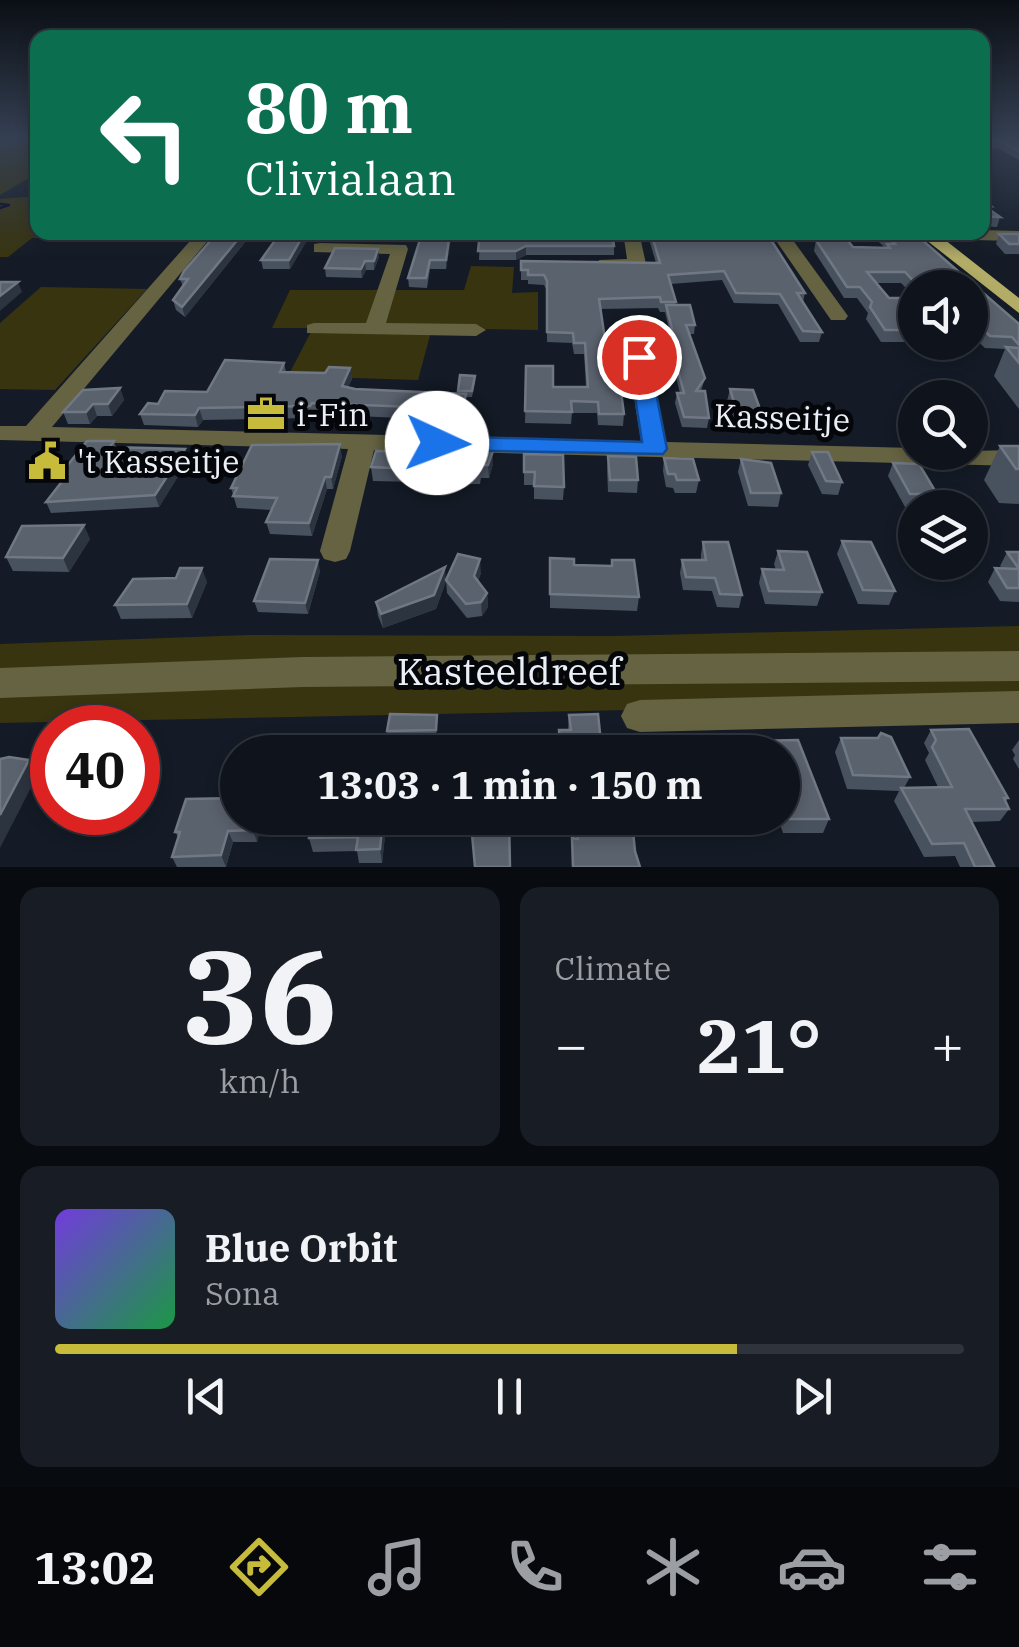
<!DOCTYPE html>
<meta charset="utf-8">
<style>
:root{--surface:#0f141c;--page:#181d25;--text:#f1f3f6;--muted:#9b9ea3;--line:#2f333b;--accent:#c7bb3c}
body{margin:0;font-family:"IBM Plex Serif",serif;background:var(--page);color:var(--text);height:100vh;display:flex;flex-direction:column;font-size:38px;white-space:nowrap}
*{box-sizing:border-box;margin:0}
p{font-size:32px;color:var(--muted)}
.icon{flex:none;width:55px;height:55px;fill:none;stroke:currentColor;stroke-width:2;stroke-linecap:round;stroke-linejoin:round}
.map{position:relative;height:867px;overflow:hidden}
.side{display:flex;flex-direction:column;gap:20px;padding:20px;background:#080b0f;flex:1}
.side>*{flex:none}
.banner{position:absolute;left:30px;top:30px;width:960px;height:210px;border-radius:20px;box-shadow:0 5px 15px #0003,0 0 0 2px var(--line);background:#0b6e4f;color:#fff;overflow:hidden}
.buttons{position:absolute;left:898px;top:270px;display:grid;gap:20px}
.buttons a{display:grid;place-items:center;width:90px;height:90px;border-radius:50%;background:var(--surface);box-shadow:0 5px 15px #0003,0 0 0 2px var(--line);font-size:50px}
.speed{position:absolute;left:30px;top:705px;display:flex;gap:20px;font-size:50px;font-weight:700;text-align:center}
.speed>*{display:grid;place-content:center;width:130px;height:130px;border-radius:50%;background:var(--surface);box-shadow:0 5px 15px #0003,0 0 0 2px var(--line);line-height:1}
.speed .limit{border:15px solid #d22;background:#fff;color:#111}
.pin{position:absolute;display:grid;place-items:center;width:85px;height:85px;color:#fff;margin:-42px;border:5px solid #fff;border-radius:50%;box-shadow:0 2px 10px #0007}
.me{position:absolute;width:110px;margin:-55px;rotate:92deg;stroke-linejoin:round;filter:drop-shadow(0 0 8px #0008)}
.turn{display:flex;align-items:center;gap:35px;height:210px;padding:0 50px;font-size:45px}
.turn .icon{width:130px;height:130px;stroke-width:2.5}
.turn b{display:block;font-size:70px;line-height:85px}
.big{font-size:75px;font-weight:800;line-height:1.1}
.side .card{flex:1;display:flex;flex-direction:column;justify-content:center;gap:15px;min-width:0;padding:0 35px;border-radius:20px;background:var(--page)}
.side .dial{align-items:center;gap:0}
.dial b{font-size:130px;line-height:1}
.song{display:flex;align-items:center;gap:30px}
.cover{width:120px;height:120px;border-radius:15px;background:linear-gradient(135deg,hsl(260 70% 55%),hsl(140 70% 35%))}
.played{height:10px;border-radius:5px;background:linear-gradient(90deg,var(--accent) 75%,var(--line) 75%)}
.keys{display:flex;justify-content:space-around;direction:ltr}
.heat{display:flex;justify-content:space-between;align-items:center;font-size:55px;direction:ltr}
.side .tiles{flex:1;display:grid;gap:20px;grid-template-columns:1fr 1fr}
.card:last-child{grid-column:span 2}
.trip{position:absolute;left:220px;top:735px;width:580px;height:100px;border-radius:50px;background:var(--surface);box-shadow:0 5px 15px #0003,0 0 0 2px var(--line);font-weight:800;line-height:100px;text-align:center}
.tabs{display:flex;height:160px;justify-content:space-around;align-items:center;background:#06080b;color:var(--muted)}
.tabs .icon{width:70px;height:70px}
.tabs .on{color:var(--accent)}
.tabs b{font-size:45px;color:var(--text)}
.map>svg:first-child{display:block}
</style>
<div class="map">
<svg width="1019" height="867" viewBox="0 0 1019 867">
<rect width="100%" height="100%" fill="#141b26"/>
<!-- green -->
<g fill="#38340f">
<path d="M9,138H37V173L0,195V140Z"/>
<path d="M24,197L37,198L38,232L140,233L132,240L32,238L8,257H0V199Z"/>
<path d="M471,266L514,267L512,293L538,292V330L432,328L418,380L288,376L313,328H272L290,290H464Z"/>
<path d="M41,287L147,289L55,390L0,389V323Z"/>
<path d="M1019,626V702L0,723V644L248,635L616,636Z"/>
</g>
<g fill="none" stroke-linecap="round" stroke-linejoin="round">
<!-- stream -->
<path stroke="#000026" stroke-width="2.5" d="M0,204L9,205L0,208"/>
<!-- minor -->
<g fill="#656342" fill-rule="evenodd">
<path d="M982,230L1019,231V241L926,239L918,234Z"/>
<path d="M198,232H215L52,427L641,441L623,327L633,321L643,327L666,442L915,448V452L1019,450V466L374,450L350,551L346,559L335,562L324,559L320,551L348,449L0,440V426H26Z"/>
<path d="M623,232H639L646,264L637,269L599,268V260L627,259Z"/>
<path d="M770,232H787L848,316L845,320H831Z"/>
<path d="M320,243L406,245L408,249L386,323L476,324L486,330L476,336L307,333V325L314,323H366L390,254L314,252V244Z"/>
<path d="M1019,651V681L303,687L0,698V668L303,657Z"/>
<path d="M1019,691V723L640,732L627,728L621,716L627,704L640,700Z"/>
</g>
<!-- major -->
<path fill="#b2ac66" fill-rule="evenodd" d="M916,232H935L1019,298V313Z"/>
</g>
<!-- wall -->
<g fill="#48515e">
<path d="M982,138H1019V160L998,148L982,149Z"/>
<path d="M982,198L991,206L989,210L1000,217L997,227L982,226Z"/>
<path d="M218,232H312L290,269H263L261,260L274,241H246L185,317L176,310L173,300L183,287L180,279Z"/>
<path d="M342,232H452L446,269H430L427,288L409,287L408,278L419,242L343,240Z"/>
<path d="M480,232L614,246V255H526L516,260H479Z"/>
<path d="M647,232H766L805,293L803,302L822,332L819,342H800L778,304L734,303L722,280L671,284L676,305L695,325L694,334H690L705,378L701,391L709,418L707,428L682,427L675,403L677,393H680L667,342L668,333H670L665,312H660L658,308L600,309L607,353L624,414L623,426L598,425L597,413H572L571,424L525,423L526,366L553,387H586L584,354H574L572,343L547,342V291L544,285L528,284V280H521V261L656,263Z"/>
<path d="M869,232H913L1019,324V409L994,376L1005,349L985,348L970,334V288H915V297L901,283H876L889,298H915V338H912L910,342H881L866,319L868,313L857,298H844L814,251L816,240L853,247L885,248Z"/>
<path d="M999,234H1019V254H1005L996,244Z"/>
<path d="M379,257L374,270H366L362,278L326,277L325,268Z"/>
<path d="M284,363L286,372L325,373L350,368L352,379L348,387L355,389L458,394V391L475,382L472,397H466L464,421L314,414L312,418L203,420L198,427L144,425L140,414L158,404L207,392Z"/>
<path d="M120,388L124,400L112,416H97L90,424H68L63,412Z"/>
<path d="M730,389L763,417L760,429L736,428L727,401Z"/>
<path d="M114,441L116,448L185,449L188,460L159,507L51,513L46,502L62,482L59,476Z"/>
<path d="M1000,446H1019V504L999,503L984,480Z"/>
<path d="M463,450L493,464L489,478H481L480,484H461V470Z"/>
<path d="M418,452L419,465L415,482L373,481L371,467Z"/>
<path d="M812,452L842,482L838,495L822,494L808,465Z"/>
<path d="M524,454L564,487L563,500L534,499V485H524Z"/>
<path d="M342,456L333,489H327L312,536L270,534L266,522L272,510L237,508L231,488Z"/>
<path d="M608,456L638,480L637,493L608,492L607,469Z"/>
<path d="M664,458L699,480L696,493H675L673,488L666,487L663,471Z"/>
<path d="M741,459L781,493L778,507L748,506L738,472Z"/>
<path d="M893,463L937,494L932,508L905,507L888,476Z"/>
<path d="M90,539L69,572L13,571L6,557Z"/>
<path d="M842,541L895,591L889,605L858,604L837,554Z"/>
<path d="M703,542L742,595L739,608L717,607L712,591L683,590L680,573L682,560H701V554Z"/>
<path d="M778,551L822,592L817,606L765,604L759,583L762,569L776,570L774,564Z"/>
<path d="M1007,552H1019V602L1000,601L988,582L995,568H1002L1000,566Z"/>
<path d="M550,558L574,565L611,566L612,560L639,597L637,611L550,608Z"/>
<path d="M320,571L308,614L258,612L254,601Z"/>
<path d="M481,573L478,581L487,593L488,607L482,616L467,618L447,593L446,580Z"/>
<path d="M446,581L436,609L383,628L378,616L376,602Z"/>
<path d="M207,582L192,618L121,619L115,605Z"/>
<path d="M569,715L602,752H558L559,730H568Z"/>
<path d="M437,722L436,737L388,738L387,731Z"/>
<path d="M931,730L1008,798L1006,801L1009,809L1000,821L971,822L993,867H960L955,856L924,857L894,801L899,791L847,789L835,752L841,738H878L910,777L904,788L938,787L925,760L929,753L924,743Z"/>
<path d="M798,740L829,819L823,833H783L778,818H782V752H748L752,741Z"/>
<path d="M1019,740V769L1013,759L1015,755L1012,750Z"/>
<path d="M238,818H263L257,842H233L226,867H177L172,857L178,837L175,832Z"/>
<path d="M313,818H387L382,863H359L357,851L313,852L309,838Z"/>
<path d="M509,818L472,835L434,836L432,823Z"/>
</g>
<!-- shaded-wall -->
<g fill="#2c3440">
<path d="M244,232L246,241L185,317L182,307Z"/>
<path d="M305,232H312L290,269L289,260Z"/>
<path d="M450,232H452L446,269V260Z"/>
<path d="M526,246V255L516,260V251Z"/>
<path d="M378,249L379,257L374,270V261Z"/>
<path d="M365,261L366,270L362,278L361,269Z"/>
<path d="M18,282L22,292L0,311V296Z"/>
<path d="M350,368L352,379L343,398L342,386Z"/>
<path d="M120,388L124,400L112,416L108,404Z"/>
<path d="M93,404L97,416L90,424L86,412Z"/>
<path d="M199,408L203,420L198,427L195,415Z"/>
<path d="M340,444L342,456L333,489L331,477Z"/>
<path d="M185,449L188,460L159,507L155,495Z"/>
<path d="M493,451V464L489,478L488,465Z"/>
<path d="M418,452L419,465L415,482L414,469Z"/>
<path d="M325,477L327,489L312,536L309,523Z"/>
<path d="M84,525L90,539L69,572L63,558Z"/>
<path d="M480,559L481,573L474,589V576Z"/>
<path d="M318,560L320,571L308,614L305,603Z"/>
<path d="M445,567L446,581L436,609L383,628L381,614Z"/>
<path d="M202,568L207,582L192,618L187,604Z"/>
<path d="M487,593L488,607L482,616L481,602Z"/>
<path d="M29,760L38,774L0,848V815Z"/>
<path d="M256,818H263L257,842L253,830Z"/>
<path d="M383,818H387L382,863L380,849Z"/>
<path d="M228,831L233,842L226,867L221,855Z"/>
</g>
<!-- building -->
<g fill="#5a626e" stroke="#707884" stroke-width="2.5">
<path d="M982,138H1019V151L1000,141H982Z"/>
<path d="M982,198L991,206L983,205L1000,217L982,216Z"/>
<path d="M218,232H244L182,307L173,300L188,279H180L184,271Z"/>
<path d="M281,232H305L289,260H261Z"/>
<path d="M400,232H450L446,260H430L426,278H408L422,233Z"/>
<path d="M480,232H612L614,246H526L516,251H478Z"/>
<path d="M651,232H766L805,293H797L822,332L803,331L780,294L736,293L724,271L668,275L676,302H661L660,297L599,299L607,353L616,354L624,414H599L598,402L571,401L572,412L525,411L526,366H553V387H588L585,343H574L573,333L547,332V281L544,275H528V270H521V261L660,263Z"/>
<path d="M883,232H913L1019,324V345L1012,337L990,336L970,318V288H920L905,272H867L889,298H915V325H911L914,330H885L870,307L872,302L860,287H847L816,240L848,241L853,247L890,248L887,244H895Z"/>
<path d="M999,234H1019V244H1009Z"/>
<path d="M335,248L378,249L374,261H365L361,269L325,268Z"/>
<path d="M0,282H18L0,296Z"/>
<path d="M666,305H690L695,325H686L705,378L696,391H705L709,418L684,417L677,393H684L668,333H673Z"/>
<path d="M1006,347L1019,348V363Z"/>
<path d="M225,360L284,363L280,372L325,373L329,367L350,368L342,386L355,389L466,394L463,409L312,403L310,406L199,408L195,415L140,414L148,403L158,404L165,391L207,392Z"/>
<path d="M460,375L475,376L472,391H458Z"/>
<path d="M120,388L108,404H93L86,412H63L83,390Z"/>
<path d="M730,389L753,390L763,417L738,416Z"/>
<path d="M87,441H114L110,447L185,449L155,495L46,502L67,475L59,476Z"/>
<path d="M340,444L331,477H325L309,523L266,522L277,498L233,496L237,488H231L252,445Z"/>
<path d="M1000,446H1019V469H1016Z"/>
<path d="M463,450L493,451L488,465H480V471L461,470Z"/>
<path d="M376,451L418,452L414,469L371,467Z"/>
<path d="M812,452H828L842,482L826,481Z"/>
<path d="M524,454L563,455L564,487L534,486L535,472H524Z"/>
<path d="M608,456L636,457L638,480H610Z"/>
<path d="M664,458L693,459L699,480H677L675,474H668Z"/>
<path d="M741,459L771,463L781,493H751Z"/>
<path d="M893,463L919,464L937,494H910Z"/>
<path d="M84,525L63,558L6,557L22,526Z"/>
<path d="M842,541L871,542L895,591L863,590Z"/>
<path d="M703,542H728L742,595L720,594L715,578L686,577L682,560H706Z"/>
<path d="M778,551L807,552L822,592L769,591L762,569L784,570Z"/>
<path d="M1007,552H1019V588H1007L995,568L1019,569Z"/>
<path d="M458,554L480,559L474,576L487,593L481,602L466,604L446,580Z"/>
<path d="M550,558L574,559V565L612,566V560H634L639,597L550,594Z"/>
<path d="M270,559L318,560L305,603L254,601Z"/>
<path d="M445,567L434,595L381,614L376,602Z"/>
<path d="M180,568H202L187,604L115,605L133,579L176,578Z"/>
<path d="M390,714L437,715L436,730L387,731Z"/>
<path d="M598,714L602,752H571L570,743H560L559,730H571L569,715Z"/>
<path d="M969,729L1008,798H1004L1009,809H965L994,866L975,867L964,843L932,844L901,788L952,787L932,747L936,740L931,730Z"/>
<path d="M881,733L891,737L910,777L853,775L841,738H878Z"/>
<path d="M710,739L714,752H669L668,748L697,747L696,740Z"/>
<path d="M798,740L829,819H789L782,801V752H755L752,741Z"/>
<path d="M9,757L29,760L0,815V759Z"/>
<path d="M238,798V818H256L253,830L228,831L221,855L172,857L180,832H175L186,799Z"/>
<path d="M313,818H383L380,849L356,850L358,837L309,838Z"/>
<path d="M433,818H509L510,867H475L471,823H432Z"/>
<path d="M632,821L635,851L640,867H573L572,838L578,839L576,824Z"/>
</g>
<!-- sky -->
<linearGradient id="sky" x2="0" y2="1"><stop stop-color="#0b0f15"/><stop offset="0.53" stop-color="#343f52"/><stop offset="1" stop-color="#343f52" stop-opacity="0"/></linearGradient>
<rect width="1019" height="259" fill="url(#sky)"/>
<!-- route -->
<path fill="#1a73e8" stroke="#114b97" stroke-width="2.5" d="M639,351L649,357L667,449L663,454L437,450L425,443L437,436L642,442L629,357Z"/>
<!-- icons -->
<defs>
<g id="office-bare" transform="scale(3)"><path d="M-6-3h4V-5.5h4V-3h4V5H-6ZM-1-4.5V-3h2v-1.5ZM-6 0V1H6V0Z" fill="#c7bb3c" stroke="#04060a" stroke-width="2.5" paint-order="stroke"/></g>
<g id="civic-bare" transform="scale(3)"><path d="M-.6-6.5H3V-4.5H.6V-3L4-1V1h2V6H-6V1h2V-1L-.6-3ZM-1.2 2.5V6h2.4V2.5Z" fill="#c7bb3c" stroke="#04060a" stroke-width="2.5" paint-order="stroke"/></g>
</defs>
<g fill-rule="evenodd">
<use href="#office-bare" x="266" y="414"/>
<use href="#civic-bare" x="47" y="461"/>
</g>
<g text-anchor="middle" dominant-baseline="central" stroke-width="10" stroke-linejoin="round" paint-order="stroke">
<!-- poi labels -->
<g font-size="32" fill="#ebf0f8" stroke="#04060a" text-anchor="start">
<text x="296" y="414">i-Fin</text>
<text x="77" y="461">'t Kasseitje</text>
</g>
<!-- street labels -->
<g font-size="32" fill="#ebf0f8" stroke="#04060a">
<text transform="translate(782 417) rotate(2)">Kasseitje</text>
</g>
<!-- near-street labels -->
<g font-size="38" fill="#ebf0f8" stroke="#04060a">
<text x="509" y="670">Kasteeldreef</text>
</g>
</g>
</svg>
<div class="buttons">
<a><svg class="icon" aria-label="sound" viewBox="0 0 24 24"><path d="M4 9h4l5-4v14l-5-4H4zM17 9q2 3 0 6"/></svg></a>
<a><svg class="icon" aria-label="search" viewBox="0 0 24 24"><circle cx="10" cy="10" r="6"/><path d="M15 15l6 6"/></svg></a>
<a><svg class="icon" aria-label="layers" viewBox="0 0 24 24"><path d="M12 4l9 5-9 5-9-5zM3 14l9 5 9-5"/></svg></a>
</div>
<div class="speed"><div class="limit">40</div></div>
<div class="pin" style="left:639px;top:357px;background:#d93025"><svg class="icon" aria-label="arrive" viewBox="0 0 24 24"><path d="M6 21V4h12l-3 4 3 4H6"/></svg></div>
<svg class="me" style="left:437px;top:443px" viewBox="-20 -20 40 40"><circle r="19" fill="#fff"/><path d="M0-13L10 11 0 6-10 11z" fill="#1a73e8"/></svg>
<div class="trip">13:03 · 1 min · 150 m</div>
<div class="banner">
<div class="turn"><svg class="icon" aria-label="left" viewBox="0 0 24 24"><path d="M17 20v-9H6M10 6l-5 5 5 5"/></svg><div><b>80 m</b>Clivialaan</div></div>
</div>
</div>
<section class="side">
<div class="tiles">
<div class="card dial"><b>36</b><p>km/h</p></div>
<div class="card"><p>Climate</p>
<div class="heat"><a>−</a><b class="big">21°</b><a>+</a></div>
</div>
<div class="card">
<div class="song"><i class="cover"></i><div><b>Blue Orbit</b><p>Sona</p></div></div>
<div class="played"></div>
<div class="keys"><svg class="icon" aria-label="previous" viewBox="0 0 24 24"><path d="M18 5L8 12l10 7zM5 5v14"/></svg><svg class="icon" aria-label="pause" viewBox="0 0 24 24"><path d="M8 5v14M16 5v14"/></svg><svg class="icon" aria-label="next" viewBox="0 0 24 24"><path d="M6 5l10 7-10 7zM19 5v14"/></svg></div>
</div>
</div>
</section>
<nav class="tabs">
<b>13:02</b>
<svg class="icon on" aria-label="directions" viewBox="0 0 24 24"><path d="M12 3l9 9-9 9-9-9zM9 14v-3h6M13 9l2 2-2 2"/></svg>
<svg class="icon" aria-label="music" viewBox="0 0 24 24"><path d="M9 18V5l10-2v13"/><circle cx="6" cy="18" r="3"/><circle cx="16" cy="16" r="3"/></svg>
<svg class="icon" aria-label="phone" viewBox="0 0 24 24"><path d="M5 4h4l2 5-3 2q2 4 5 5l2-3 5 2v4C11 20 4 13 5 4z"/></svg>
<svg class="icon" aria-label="climate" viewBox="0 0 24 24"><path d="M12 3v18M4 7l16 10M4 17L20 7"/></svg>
<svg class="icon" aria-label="car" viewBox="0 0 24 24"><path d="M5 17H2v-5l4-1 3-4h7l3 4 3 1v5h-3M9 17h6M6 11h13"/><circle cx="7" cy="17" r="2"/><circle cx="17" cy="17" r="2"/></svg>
<svg class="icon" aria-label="filters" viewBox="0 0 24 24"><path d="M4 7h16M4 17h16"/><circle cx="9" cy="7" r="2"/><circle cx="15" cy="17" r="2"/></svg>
</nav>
